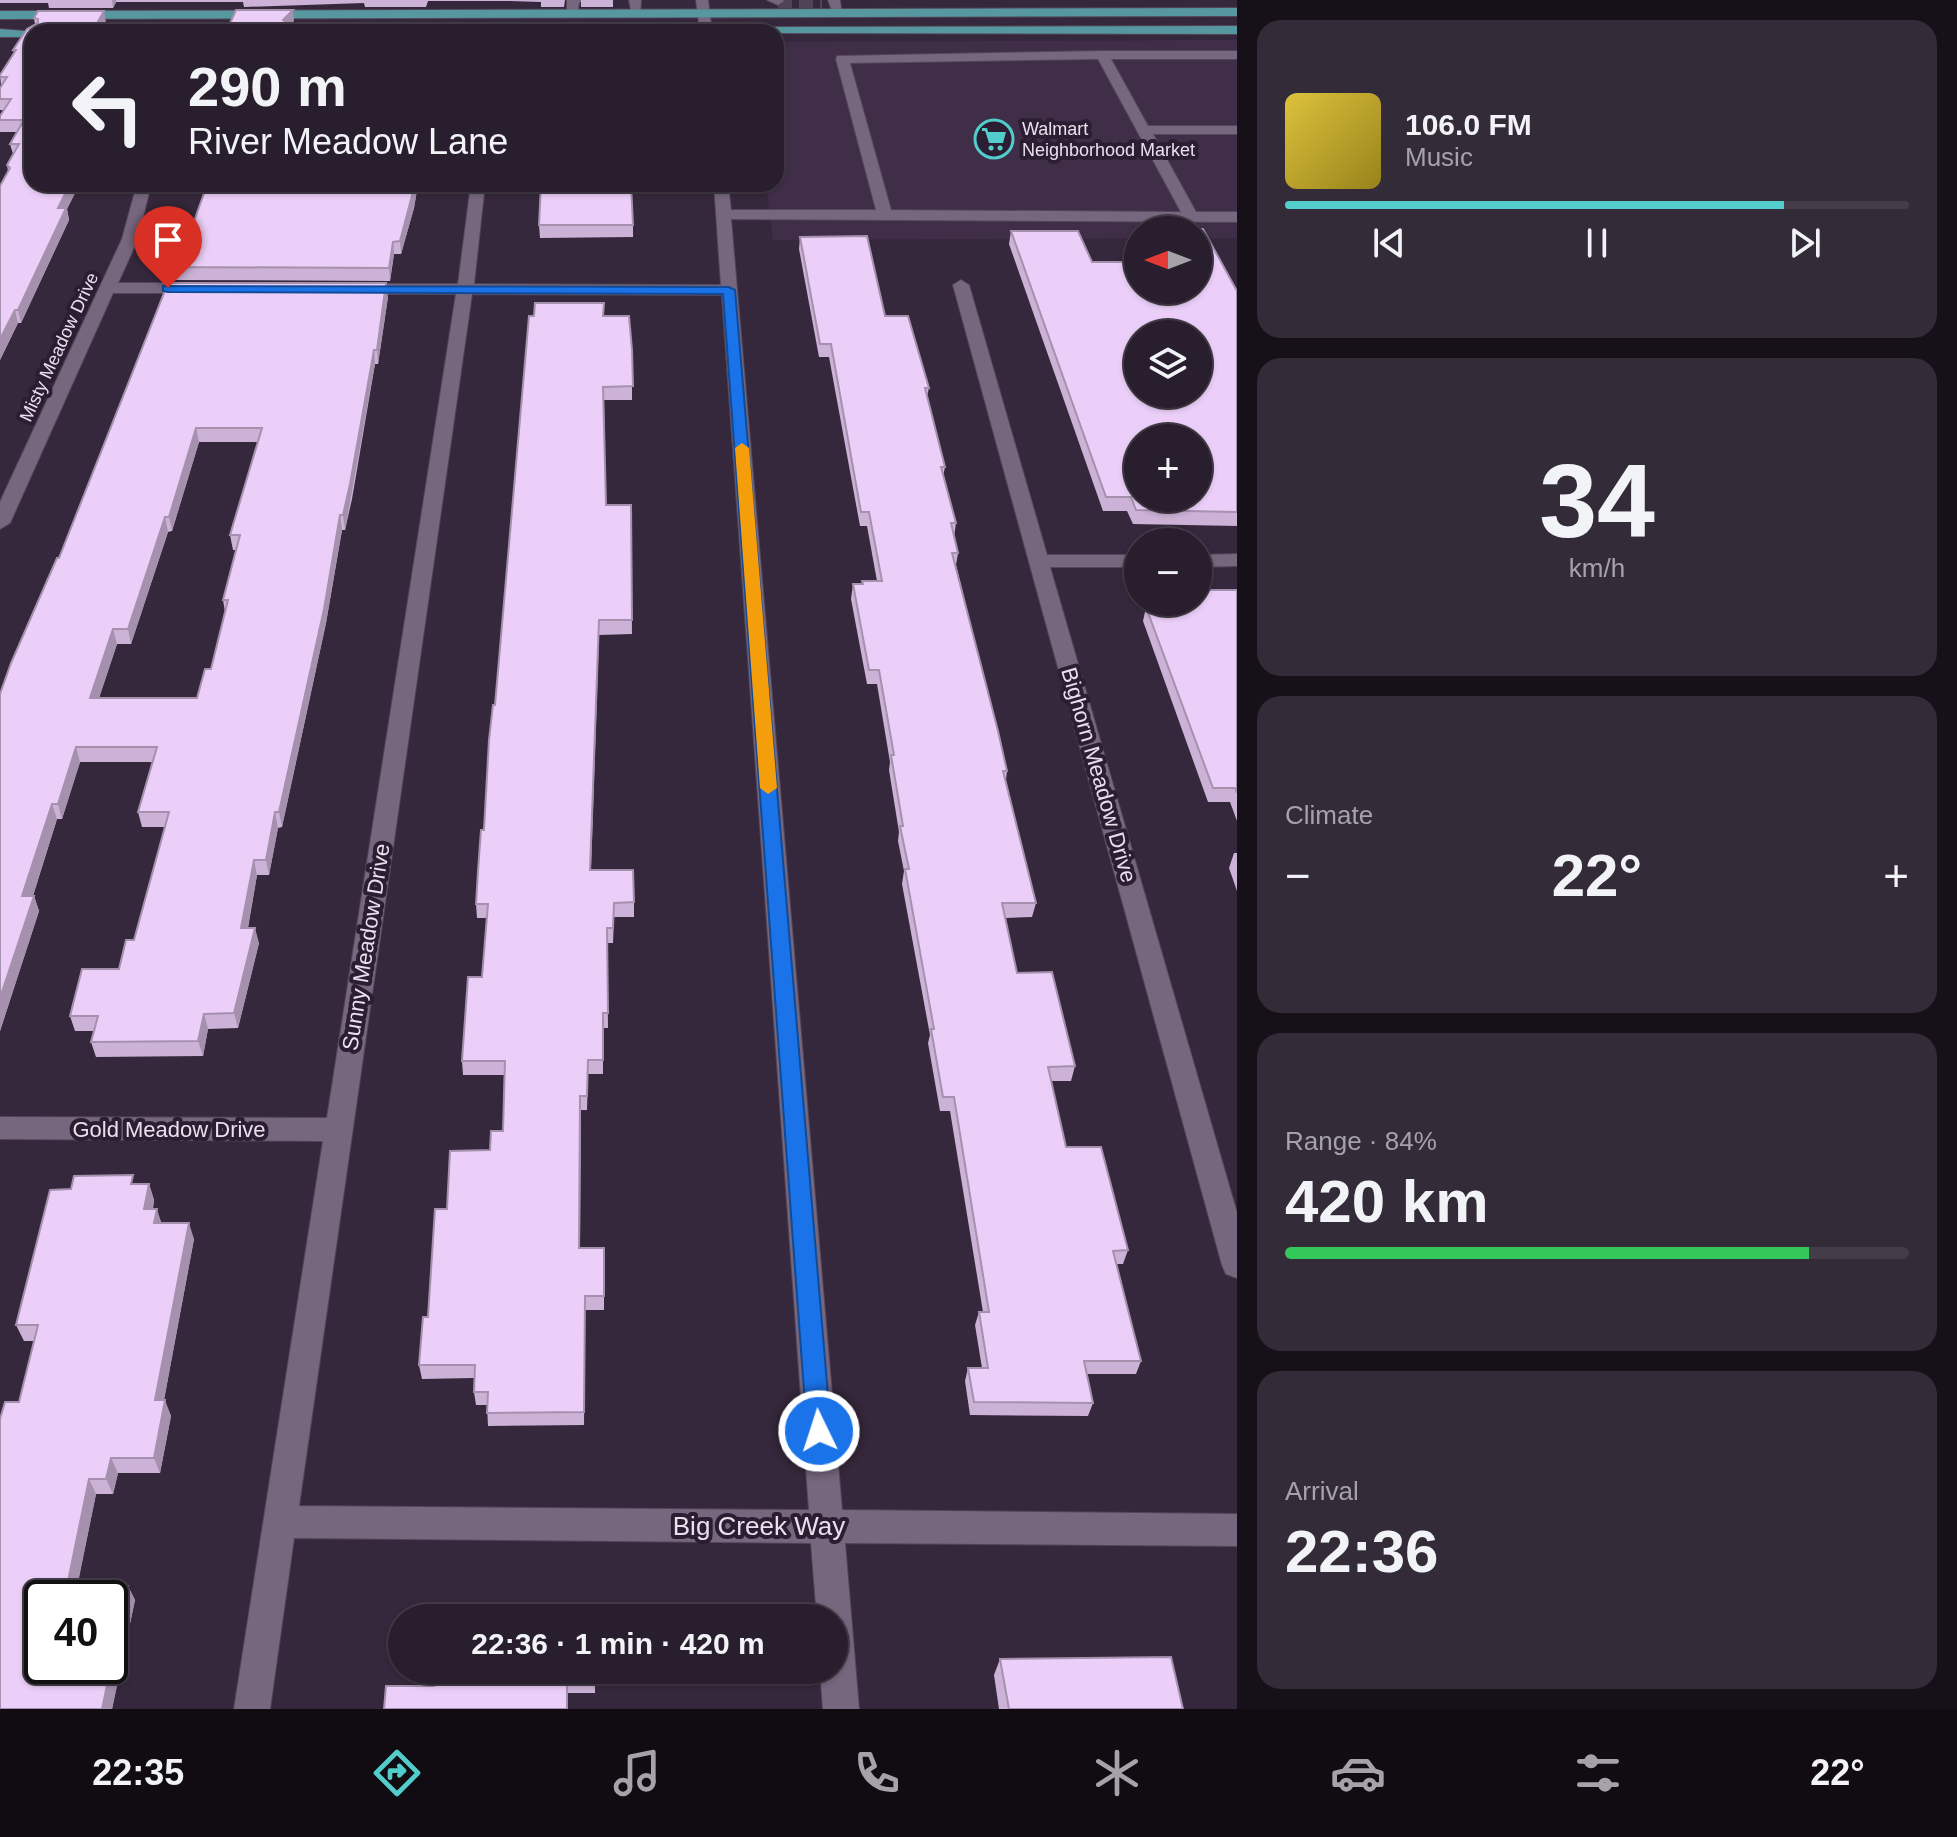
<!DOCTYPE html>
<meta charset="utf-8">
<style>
:root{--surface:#281e2d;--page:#342b39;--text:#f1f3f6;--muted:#a5a2aa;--line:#443c49;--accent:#53cdcb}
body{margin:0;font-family:Helvetica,sans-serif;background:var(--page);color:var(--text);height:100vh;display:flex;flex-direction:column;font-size:30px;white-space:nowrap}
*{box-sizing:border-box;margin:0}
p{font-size:26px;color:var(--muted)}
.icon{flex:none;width:44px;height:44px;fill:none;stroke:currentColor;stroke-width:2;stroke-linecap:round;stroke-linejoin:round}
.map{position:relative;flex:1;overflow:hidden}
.details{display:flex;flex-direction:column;gap:20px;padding:20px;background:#161019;width:720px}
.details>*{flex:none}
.guide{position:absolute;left:24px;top:24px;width:760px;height:168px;border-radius:24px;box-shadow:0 2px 6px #0004,0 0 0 2px var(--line);background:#281e2d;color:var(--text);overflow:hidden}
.needle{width:52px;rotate:270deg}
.tools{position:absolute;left:1124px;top:216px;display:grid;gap:16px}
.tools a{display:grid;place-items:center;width:88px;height:88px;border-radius:50%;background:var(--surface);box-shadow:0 2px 6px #0004,0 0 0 2px var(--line);font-size:40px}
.speed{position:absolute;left:24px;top:1580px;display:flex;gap:16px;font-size:40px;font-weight:700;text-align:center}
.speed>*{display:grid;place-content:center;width:104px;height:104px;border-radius:50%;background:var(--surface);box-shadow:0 2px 6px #0004,0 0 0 2px var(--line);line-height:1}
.speed .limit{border:4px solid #111;border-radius:12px;background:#fff;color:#111}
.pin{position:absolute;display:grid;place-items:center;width:68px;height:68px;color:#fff;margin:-82px -34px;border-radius:50% 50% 50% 0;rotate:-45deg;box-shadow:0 0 8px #0007}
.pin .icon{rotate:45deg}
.me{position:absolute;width:88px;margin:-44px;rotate:356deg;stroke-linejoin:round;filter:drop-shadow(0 0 6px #0008)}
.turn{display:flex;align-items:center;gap:28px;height:168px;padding:0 32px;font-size:36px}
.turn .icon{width:104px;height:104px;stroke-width:2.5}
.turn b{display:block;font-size:56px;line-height:68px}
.big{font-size:60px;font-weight:700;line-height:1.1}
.details .card{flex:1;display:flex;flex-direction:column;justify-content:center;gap:12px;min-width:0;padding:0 28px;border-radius:24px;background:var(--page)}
.details .dial{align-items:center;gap:0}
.dial b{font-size:104px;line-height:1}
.song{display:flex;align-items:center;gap:24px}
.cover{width:96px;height:96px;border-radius:12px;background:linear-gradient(135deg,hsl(50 70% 55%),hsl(50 70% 35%))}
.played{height:8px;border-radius:4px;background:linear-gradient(90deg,var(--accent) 80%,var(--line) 80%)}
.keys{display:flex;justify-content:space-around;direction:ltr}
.heat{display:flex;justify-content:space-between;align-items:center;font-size:44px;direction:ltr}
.charge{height:12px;border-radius:6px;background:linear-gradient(90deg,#34c759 84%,var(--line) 0)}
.trip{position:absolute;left:388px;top:1604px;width:460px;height:80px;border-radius:40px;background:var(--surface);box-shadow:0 2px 6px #0004,0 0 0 2px var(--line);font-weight:700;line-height:80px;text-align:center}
.tab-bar{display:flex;height:128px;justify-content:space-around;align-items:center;background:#100c12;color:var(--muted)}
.tab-bar .icon{width:56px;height:56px}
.tab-bar .on{color:var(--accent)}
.tab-bar b{font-size:36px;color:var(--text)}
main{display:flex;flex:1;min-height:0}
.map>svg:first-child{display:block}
</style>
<main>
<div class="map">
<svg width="1237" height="1709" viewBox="0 0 1237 1709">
<rect width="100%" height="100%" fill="#36283c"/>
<!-- built -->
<path fill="#402e48" d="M1237,40V238H1198V230H1138V238L773,240L766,184H776V42Z"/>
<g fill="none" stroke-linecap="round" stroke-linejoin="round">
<!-- minor-tunnel -->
<path stroke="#514357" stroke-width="14" stroke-dasharray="14 7" stroke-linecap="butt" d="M778,1H822"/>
<!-- minor casing -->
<g stroke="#524658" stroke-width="2">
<g id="minor">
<path d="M567,0H583L579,3L577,16L567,13Z"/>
<path d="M629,0H641L640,16H632Z"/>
<path d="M696,0H708L712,32H700Z"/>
<path d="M767,0H783L784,1L778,5Z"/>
<path d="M828,0H840L842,16H834Z"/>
<path d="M1102,51H1237V59H1111L1148,126H1237V134H1153L1196,212H1237V222L731,219L842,1510L1237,1514V1546L845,1543L859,1709H823L820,1670H834V1618H817L811,1543L294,1538L270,1709H234L323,1141L0,1139V1117L327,1118L456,294H356L348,289L356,284H458L471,184H485L474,284L721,285L714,184H728L731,210H876L836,59L837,56ZM1098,59L1181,212L891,210L850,63ZM472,294L722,295L809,1510L299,1506Z"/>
<path d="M137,184H151L138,239L118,283H199L207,288L199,293H113L10,523L0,529V502L122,239Z"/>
<path d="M961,280L969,285L1047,555H1138V567H1050L1237,1213V1278L1226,1274L1222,1265L953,285Z"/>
<path d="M1237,554V566L1198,567V555Z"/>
</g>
</g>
<!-- major casing -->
<g stroke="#524658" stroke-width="2">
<g id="major">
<path d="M1237,8V16L0,19V11Z"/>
<path d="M1237,26V34L287,32L293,28Z"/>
<path d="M0,29L38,32H32V37H0Z"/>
</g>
</g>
<!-- minor -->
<use href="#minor" fill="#76667e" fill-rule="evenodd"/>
<!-- major -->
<use href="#major" fill="#5697a0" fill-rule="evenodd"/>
</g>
<!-- wall -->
<g fill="#cbb2d6" fill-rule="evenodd">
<path d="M0,0H565L564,7H541V2L510,1H428L426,7H365L364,3L244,7L243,2H116L113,8H49L48,3H0Z"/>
<rect x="581" y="0" width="32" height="7"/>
<path d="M34,18L106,22L32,32V184L79,185L67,209L69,220L21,323H18L0,360V186L8,171L7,165L13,154L10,144L17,132H0V120L3,110H0V88L1,86L0,75L14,53L13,50L35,24Z"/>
<path d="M203,184H418L414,208L401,254H394L390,281L176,280L174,267L178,266L204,193Z"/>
<path d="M539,225H633V237L540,238Z"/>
<path d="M1157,229H1203L1237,291V526L1133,524L1127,511H1103L1009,244L1011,231H1078L1092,262H1138V290H1198V230H1157ZM1138,334H1198V394H1138ZM1138,438H1198V498H1138Z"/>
<path d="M800,237L885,316L929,388L927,396L945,467L943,476L956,523L954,537L958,553L956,565L1007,771L1006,780L1036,903L1032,917L1005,918L1017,973L1075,1066L1071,1081H1051L1066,1147L1128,1250L1123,1264H1117L1141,1361L1136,1374H1087L1093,1403L1088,1416L970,1415L965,1381L968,1368H982L975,1325L979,1312H983L950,1111H940L928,1043L930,1035L902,884L904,871L898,841L899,832L889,770L890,762L877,684H867L851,599L853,584H862V581H877L867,526H860L829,357H819L799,249Z"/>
<path d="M168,283L388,297L378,364H375L352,499L345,530H342L326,623L282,827L278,828L269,875H257L248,928L259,943L238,1028L208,1029L203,1056L96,1057L91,1042L94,1031H75L70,1016L119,969L134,940L165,827H142L138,812L152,762H80L62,819H57L33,896H34L39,911L0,1031V694L59,558ZM199,442H258L230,535L233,550H236L223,600L225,612L211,669L197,698H99L117,644H131L168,532L172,531Z"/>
<path d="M534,316H603L632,350V400H604L606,505H631L632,634L599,635L591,870L634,902V917H614L613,943H607L608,1028H603V1074H588L587,1110H581L580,1248H604V1310H585L584,1425L488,1426L487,1405H476L474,1392V1378L422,1379L419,1365L447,1209L503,1131L504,1075H463L462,1061L482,977L487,918H477L476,904Z"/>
<path d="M1237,590V821L1230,802H1208L1143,621L1146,607H1156V602H1198Z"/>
<path d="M1234,853H1237V891L1229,868Z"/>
<path d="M149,1184L154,1200L153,1209L162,1223L194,1239L164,1400L171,1416L160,1473H118L113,1494H96L77,1586H128L135,1600L112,1709L19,1402L34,1341H24L16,1325L71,1189Z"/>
<path d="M1000,1659L1183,1709H999L994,1675Z"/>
<path d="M595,1670V1693H568L434,1686Z"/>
</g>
<!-- shaded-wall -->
<g fill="#a591ae">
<path d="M112,0H116V2L113,8Z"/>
<path d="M293,10L294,21L289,27V32H285L283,20Z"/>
<path d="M104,11L106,22L100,32H92Z"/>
<path d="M70,184L79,185L67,209L69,220L21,323L18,310L58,208Z"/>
<path d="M415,184H418L414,208L401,254L400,241Z"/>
<path d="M393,242L394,254L390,281L389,268Z"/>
<path d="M386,283L388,297L378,364L377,350Z"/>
<path d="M15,310L18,323L0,360V339Z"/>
<path d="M374,350L375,364L345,530L343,515Z"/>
<path d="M196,428L199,442L172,531L169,517Z"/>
<path d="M340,515L342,530L326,623L282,827L279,812Z"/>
<path d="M165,517L168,532L131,644L128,629Z"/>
<path d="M599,620V635L590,885V870Z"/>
<path d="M113,629L117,644L94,713L90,698Z"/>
<path d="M76,747L80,762L62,819L58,804Z"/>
<path d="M52,804L57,819L28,911L22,896Z"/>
<path d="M275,812L278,828L269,875L266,860Z"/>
<path d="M254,860L257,875L245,943L241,928Z"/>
<path d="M34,896L39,911L0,1031V998Z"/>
<path d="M255,928L259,943L238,1028L234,1013Z"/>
<path d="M204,1014L208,1029L203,1056L198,1041Z"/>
<path d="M149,1184L154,1200L150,1225L144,1209Z"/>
<path d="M157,1209L162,1225L154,1223Z"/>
<path d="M189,1223L194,1239L161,1416L155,1400Z"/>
<path d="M165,1400L171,1416L160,1473L154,1458Z"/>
<path d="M111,1458L118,1473L113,1494L106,1479Z"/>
<path d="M89,1479L96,1494L75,1598L67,1586Z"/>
<path d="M128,1586L135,1600L112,1709H102Z"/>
</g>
<!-- building -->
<g fill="#eccff9" stroke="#a591ae" stroke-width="2" fill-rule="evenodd">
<path d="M236,10H293L283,20L288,24L285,32H226Z"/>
<path d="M38,11H104L92,32H32V184H70L58,208H66L18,310H15L0,339V186L10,168L7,165L19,144H10L24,120H0V116L11,99H0V88L7,77H0V75L16,50H13L27,29L38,23V19L34,18Z"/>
<path d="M358,24H419L417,32H356Z"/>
<path d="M539,24H614L615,32H539Z"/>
<path d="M203,184H415L400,241L393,242L389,268L174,267L178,266L207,185Z"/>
<path d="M541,184H631L633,225H539Z"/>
<path d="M1157,229H1203L1237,291V512L1136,510L1131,497H1106L1011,231H1078L1092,262H1138V290H1198V230H1158ZM1138,334H1198V394H1138ZM1138,438H1198V498H1138Z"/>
<path d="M867,236L885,316H908L929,388H925L945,467H941L956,523H951L958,553H952L998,731L1007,771H1003L1036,903H1002L1017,973L1052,972L1075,1066L1048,1067L1066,1147H1101L1128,1250L1113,1251L1141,1361H1084L1093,1403L974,1402L968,1368H988L979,1312H989L954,1097H943L931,1029H934L905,869H909L900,826H903L891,755H894L879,670H869L853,584H863L862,581H882L869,512H861L831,344H820L800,237Z"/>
<path d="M168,283H386L377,350H374L350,484L343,515H340L324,609L279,812H275L266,860H254L241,928H255L234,1013L204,1014L198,1041L91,1042L98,1016H70L82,969H119L126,940H134L169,812H138L157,747H76L58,804H52L22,896H34L0,998V694L11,663L57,558H59ZM196,428H262L230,535H240L223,600H228L211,669H205L197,698H90L113,629H128L165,517H169Z"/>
<path d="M535,303H604L603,316H629L632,350L633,386L603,387L606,505H631L632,620H599L590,870H633L634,902L614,903L613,928H607L608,1013H603V1060H588L587,1096H580L579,1248H604V1296H585L584,1412L487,1413L488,1392H474L475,1365H419L423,1317H428L435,1209H447L450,1151L490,1150L491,1131H503L505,1061H462L468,977H482L488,904H476L478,871L481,830H484L489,740L493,705H495L529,316H534Z"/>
<path d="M1198,590H1237V793L1235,788H1213L1146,607H1165L1163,602H1198Z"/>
<path d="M133,1175L131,1184H149L144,1209H157L154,1223H189L155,1400H165L154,1458H111L106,1479H89L67,1586H128L102,1709H0V1419L5,1402H19L38,1325H16L50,1190L71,1189L74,1176ZM42,1598H110V1666H42Z"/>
<path d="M1171,1657L1183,1709H1009L1000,1659Z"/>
<path d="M435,1670H594V1677H567V1709H384L386,1686H434Z"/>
</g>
<!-- route -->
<path fill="#1a73e8" stroke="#114b97" stroke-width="2" d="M163,286L729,287L735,290L831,1431L828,1439L819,1443L811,1439L807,1431L723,294L168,292L163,291Z"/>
<!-- slow -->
<path fill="#f59e0b" d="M742,443L749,448L777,788L768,794L760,788L735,448Z"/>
<!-- icons -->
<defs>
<g id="supermarket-ring" transform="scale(2)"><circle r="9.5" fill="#2c1e32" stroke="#53cdcb" stroke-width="1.5"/><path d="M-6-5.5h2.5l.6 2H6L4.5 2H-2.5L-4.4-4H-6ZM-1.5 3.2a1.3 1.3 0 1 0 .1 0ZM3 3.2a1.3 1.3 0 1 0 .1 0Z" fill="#53cdcb"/></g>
</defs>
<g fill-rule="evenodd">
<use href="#supermarket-ring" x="994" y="139"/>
</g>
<g text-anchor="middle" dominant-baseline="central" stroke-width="8" stroke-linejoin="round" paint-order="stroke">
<!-- far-poi labels -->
<g font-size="18" fill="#e9dfed" stroke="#2c1e32" text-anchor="start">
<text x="1022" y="129">Walmart<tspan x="1022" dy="21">Neighborhood Market</tspan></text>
</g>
<!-- far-street labels -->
<g font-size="18" fill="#e9dfed" stroke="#2c1e32">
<text transform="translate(59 347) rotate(-65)">Misty Meadow Drive</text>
</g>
<!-- street labels -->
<g font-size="22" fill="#e9dfed" stroke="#2c1e32">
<text transform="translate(1099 775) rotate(74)">Bighorn Meadow Drive</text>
<text transform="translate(366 947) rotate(-81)">Sunny Meadow Drive</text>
<text x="169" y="1129">Gold Meadow Drive</text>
</g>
<!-- near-street labels -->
<g font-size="26" fill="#e9dfed" stroke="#2c1e32">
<text x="759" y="1526">Big Creek Way</text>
</g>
</g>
</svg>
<div class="tools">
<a><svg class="needle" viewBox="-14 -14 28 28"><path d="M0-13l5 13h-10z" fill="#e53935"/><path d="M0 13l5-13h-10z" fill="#a5a2aa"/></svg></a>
<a><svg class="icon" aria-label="layers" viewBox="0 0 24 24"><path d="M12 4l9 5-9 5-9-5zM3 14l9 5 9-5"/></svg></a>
<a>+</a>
<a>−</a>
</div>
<div class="speed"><div class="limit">40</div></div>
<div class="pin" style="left:168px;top:288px;background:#d93025"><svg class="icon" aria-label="arrive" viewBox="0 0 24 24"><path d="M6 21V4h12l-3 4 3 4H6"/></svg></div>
<svg class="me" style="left:819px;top:1431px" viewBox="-20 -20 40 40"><circle r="17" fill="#1a73e8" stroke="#fff" stroke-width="3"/><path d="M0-11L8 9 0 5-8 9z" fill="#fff"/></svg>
<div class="trip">22:36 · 1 min · 420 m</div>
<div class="guide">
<div class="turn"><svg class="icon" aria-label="left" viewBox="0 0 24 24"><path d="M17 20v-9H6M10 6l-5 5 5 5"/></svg><div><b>290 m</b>River Meadow Lane</div></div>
</div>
</div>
<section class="details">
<div class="card">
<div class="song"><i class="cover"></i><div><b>106.0 FM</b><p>Music</p></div></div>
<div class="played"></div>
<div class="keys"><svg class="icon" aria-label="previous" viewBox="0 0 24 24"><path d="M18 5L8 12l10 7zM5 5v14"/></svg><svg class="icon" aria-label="pause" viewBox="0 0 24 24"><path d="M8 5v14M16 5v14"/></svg><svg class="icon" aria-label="next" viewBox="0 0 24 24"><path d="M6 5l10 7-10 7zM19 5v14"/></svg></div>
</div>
<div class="card dial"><b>34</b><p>km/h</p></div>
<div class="card"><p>Climate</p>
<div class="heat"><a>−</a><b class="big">22°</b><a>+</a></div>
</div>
<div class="card"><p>Range · 84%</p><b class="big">420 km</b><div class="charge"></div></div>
<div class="card"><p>Arrival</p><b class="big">22:36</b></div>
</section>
</main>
<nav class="tab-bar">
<b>22:35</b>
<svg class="icon on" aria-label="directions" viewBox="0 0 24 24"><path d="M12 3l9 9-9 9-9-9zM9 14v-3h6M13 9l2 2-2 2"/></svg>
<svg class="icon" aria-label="music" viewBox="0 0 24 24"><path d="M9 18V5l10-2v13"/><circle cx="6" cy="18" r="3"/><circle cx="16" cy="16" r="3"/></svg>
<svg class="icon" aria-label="phone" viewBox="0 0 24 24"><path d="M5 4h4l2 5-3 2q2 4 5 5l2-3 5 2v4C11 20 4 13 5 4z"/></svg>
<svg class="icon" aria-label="climate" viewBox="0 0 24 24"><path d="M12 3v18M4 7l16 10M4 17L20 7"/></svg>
<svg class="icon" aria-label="car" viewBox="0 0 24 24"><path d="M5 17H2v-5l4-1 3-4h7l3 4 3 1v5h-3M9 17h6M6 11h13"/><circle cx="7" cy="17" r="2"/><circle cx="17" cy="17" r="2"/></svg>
<svg class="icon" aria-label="filters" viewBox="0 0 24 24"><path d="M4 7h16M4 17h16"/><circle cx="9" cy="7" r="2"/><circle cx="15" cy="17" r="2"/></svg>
<b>22°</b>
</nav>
